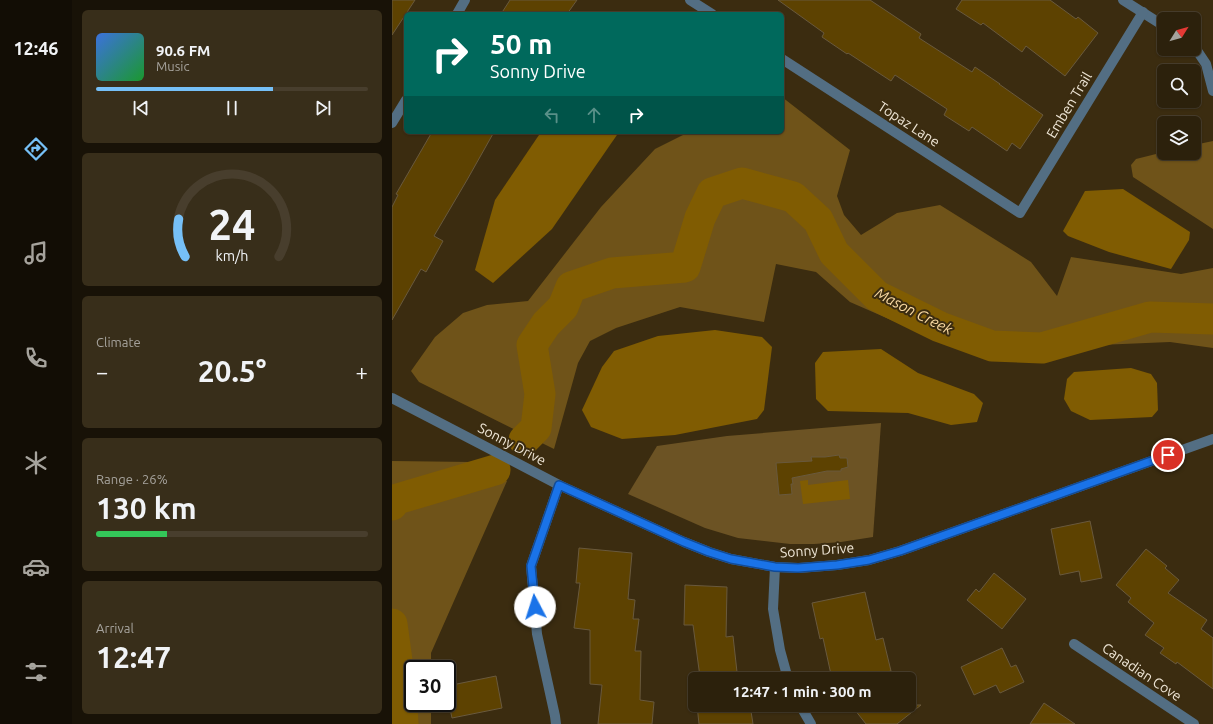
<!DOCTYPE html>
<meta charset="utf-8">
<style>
:root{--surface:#2c210c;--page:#382e1a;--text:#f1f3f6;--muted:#a6a39d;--line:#483e2d;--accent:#76c0f7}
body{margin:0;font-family:Ubuntu,sans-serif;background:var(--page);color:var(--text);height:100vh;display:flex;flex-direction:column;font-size:15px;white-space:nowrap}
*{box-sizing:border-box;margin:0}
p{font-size:13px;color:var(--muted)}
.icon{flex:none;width:22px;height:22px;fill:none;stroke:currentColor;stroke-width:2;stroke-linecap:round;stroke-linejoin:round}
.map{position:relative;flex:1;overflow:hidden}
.drawer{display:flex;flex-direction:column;gap:10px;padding:10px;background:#181207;width:320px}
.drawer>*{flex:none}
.top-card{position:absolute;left:12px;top:12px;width:380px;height:122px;border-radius:6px;box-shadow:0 1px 3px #0004,0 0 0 1px var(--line);background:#00695c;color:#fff;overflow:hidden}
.needle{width:26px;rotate:53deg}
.controls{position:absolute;left:765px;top:12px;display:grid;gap:8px}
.controls a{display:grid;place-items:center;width:44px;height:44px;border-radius:6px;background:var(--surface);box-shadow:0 1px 3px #0004,0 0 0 1px var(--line);font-size:20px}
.speed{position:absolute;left:12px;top:660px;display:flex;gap:8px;font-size:20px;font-weight:700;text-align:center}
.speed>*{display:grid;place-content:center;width:52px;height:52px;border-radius:50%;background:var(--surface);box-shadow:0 1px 3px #0004,0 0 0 1px var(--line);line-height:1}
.speed .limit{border:2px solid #111;border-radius:6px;background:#fff;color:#111}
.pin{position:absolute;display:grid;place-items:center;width:34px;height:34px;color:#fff;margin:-17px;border:2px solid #fff;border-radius:50%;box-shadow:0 1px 4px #0007}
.me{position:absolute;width:44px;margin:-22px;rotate:355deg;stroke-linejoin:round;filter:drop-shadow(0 0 3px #0008)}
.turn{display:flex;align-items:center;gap:14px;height:84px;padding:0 20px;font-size:18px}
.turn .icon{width:52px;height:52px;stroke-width:2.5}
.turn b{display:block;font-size:28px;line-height:34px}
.lanes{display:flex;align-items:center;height:38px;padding:0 20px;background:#0003;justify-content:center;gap:20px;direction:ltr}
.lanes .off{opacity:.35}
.big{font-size:30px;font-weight:700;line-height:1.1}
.drawer .widget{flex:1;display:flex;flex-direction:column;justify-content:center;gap:6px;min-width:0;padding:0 14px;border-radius:6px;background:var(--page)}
.drawer .dial{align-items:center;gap:0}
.dial svg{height:104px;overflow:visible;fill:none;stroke:var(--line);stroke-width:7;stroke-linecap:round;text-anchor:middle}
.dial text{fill:var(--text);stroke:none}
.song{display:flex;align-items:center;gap:12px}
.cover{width:48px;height:48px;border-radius:6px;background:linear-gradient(135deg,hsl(220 70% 55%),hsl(130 70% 35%))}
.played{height:4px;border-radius:2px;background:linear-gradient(90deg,var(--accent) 65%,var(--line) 65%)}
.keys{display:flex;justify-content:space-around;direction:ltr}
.heat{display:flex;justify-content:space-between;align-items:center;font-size:22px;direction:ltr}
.charge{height:6px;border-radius:3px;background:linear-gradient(90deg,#34c759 26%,var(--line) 0)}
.trip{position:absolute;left:296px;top:672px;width:228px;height:40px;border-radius:6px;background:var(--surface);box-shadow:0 1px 3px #0004,0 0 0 1px var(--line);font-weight:700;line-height:40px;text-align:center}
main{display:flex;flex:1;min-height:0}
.dock{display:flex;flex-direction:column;width:72px;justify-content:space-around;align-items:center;background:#120d05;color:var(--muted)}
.dock .icon{width:28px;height:28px}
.dock .selected{color:var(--accent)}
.dock b{font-size:18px;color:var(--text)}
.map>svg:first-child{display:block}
</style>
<main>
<nav class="dock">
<b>12:46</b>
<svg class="icon selected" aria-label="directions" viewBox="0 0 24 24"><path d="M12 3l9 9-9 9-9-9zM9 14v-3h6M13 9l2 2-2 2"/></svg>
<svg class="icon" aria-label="music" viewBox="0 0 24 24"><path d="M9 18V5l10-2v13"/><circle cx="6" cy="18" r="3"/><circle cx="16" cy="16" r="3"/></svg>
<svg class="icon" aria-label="phone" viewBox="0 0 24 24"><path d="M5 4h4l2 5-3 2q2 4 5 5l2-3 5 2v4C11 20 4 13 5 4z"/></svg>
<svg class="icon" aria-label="climate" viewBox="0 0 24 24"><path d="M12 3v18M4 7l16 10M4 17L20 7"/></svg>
<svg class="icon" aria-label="car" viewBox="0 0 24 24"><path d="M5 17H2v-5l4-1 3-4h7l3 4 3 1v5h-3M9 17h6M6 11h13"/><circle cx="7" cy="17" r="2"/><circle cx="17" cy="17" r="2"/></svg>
<svg class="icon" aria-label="filters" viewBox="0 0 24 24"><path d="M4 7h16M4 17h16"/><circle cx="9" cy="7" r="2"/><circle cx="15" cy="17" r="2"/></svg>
</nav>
<section class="drawer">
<div class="widget">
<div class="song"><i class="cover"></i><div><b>90.6 FM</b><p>Music</p></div></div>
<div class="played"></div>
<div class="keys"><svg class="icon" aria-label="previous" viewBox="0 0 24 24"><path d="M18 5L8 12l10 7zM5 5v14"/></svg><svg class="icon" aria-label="pause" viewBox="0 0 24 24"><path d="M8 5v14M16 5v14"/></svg><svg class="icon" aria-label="next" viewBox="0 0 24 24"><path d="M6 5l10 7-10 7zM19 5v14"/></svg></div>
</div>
<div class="widget dial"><svg viewBox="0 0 100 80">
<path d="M14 69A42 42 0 1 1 86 69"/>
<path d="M14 69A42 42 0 0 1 9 40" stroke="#76c0f7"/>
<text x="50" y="56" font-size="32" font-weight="700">24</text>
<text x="50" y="72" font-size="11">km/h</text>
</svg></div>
<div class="widget"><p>Climate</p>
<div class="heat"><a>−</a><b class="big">20.5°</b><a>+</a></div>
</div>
<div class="widget"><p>Range · 26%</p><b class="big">130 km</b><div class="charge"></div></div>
<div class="widget"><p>Arrival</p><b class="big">12:47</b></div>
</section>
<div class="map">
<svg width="821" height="724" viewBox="0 0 821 724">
<rect width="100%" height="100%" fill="#3b2c10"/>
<!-- green -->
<path fill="#6c5324" d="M489,423L481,537L449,542L422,544H398L346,538L313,528L236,494L265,446L335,436Z"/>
<!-- forest -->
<g fill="#6f5319">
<path d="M390,97L458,150L445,196L452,215L469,235L505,213L548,205L639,262L665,296L679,257L789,274L821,268V348L778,342L707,345L629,359H594L547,341L458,302L424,272L384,264L372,322L288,307L224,328L198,341L186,363L162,449L27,382L19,371L43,337L71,313L95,305L136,301L209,207L263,149L297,132H390Z"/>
<path d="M821,141V229L741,177L739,165L744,159L772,152L802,153V145Z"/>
<path d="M0,461L80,462L115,481L39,653V669H21V703H39V724H0Z"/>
</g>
<!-- water -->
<g fill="#805c02">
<path d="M149,132H227L160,229L101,283L83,270L103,200Z"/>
<path d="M731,189L798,232L797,240L779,269L717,252L676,236L671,231L693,191Z"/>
<path d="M323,330L370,337L380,347L372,410L365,419L283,435L230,439L199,427L190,410L210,367L222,351L266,336Z"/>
<path d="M489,349L526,373L582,394L591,403L585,422L559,425L516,413L436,411L424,399L423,363L431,352Z"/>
<path d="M739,368L759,374L765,383L766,410L760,417L698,420L679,411L672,399L675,379L682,372Z"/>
<path d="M416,480V485L456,480L458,499L411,504L408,481Z"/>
</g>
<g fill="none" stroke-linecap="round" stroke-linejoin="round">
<!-- river -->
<g stroke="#805c02" stroke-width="31">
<path d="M132,440L144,428L148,394L140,345L154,324L171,307L179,287L220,273L293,267L308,218L320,193L350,183L401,197L426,220L442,253L485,296L548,327L600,346L650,348L758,317L821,319"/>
<path d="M0,505L2,500L103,470"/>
<path d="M0,624L9,690L11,724"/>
</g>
</g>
<!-- building -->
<g fill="#5d4201" stroke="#69593d">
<path d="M0,0H23L0,35Z"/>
<path d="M118,0H185L175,14H109Z"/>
<path d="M386,0H478L529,34L527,38L580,72L583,67L608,84H607L651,115L628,149L620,143L615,151L580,127L577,131L552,115L555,109L503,75L499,81L456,53L455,54L430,37L432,33Z"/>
<path d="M570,0H658L684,19L686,17L706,33L673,76L634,46L630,52L591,23L589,25L564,9Z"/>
<path d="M40,132H102L75,180L42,236L51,241L34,272L29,269L0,320V207L6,195L4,194Z"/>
<path d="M447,455L448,458H455L456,467L449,469V471H435L400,478L401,484H399L400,494L387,495L384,463L420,461L419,457H433Z"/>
<path d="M698,521L710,578L689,582L687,571L668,575L659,529Z"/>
<path d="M187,548L240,553L236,599L243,600L241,619H247L243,651H249L248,700L262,702L260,724H206L210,685L198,684V630L182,628L188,583H184Z"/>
<path d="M754,549L775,566L773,568L787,580L776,593L815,620L809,629L821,638V689L785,662L784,664L768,653L772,648L753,635L762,623L736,602L739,598L724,585Z"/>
<path d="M602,573L634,599L610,629L575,600L584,589L587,592Z"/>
<path d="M293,585L335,587L334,637L341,636L345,672L308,677L301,625H292Z"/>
<path d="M473,592L484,640L491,638L499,671L463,679H440L431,638L428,639L420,603Z"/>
<path d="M610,648L619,667L624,665L632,682L608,693L604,685L582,695L569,667Z"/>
<path d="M104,676L110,708L60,718L55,695V686Z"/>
<path d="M652,703L683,724H638Z"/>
<path d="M305,705H358L361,724H307Z"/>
<path d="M459,705H529L505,724H474Z"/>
</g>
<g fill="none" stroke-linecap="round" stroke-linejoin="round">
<!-- minor -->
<g stroke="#536e83" stroke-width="10">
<path d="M298,0L320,14"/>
<path d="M731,0L772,26"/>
<path d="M65,14L73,0"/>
<path d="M802,46L814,64L821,91"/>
<path d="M390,59L628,213L751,12"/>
<path d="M0,123L14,100"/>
<path d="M0,398L167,485L292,542L317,552L339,559L383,567L407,568L445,565L477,560L508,551L821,439"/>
<path d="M383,567L381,609L388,650L396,679"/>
<path d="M682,644L802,724"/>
<path d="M408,705L419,724"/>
<path d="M164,724L163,716L145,634L139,566L167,485"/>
</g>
</g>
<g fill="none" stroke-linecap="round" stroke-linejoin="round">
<!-- route casing -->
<g stroke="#114b97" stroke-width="10">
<path id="route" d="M143,607L139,566L167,485L292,542L317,552L339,559L383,567L406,568L445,565L477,560L508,551L776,455"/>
</g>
<!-- route -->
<use href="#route" stroke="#1a73e8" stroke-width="7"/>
</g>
<g text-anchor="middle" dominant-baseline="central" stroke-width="4" stroke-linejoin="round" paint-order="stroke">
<!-- street labels -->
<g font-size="14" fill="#eee5d5" stroke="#3b2c10">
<text transform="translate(677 105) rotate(-59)">Emben Trail</text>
<text transform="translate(517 124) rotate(33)">Topaz Lane</text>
<text transform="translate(120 444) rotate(28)">Sonny Drive</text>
<text transform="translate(425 550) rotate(-4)">Sonny Drive</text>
<text transform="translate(750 672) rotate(34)">Canadian Cove</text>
</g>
<!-- water labels -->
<g font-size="15" font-style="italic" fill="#f9d9a2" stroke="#3b2c10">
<text transform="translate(522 311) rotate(27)">Mason Creek</text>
</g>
</g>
</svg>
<div class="controls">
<a><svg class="needle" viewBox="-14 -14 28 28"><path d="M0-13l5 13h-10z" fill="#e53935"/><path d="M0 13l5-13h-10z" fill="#a6a39d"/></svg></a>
<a><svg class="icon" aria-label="search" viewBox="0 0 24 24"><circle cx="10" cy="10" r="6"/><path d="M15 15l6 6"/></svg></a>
<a><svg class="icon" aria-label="layers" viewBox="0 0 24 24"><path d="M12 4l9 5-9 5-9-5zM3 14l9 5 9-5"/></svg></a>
</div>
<div class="speed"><div class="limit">30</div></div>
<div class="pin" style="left:776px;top:455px;background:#d93025"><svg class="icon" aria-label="arrive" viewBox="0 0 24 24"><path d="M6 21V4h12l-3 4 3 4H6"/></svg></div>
<svg class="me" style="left:143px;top:607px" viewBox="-20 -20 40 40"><circle r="19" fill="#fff"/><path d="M0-13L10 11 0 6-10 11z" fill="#1a73e8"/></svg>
<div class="trip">12:47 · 1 min · 300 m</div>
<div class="top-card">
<div class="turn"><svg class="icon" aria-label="right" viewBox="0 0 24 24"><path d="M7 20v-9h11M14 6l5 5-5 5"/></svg><div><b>50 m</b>Sonny Drive</div></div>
<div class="lanes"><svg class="icon off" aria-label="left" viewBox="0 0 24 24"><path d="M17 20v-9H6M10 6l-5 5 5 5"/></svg><svg class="icon off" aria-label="ahead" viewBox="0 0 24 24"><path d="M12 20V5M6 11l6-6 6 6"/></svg><svg class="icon" aria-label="right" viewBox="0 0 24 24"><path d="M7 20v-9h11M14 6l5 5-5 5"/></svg></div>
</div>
</div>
</main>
